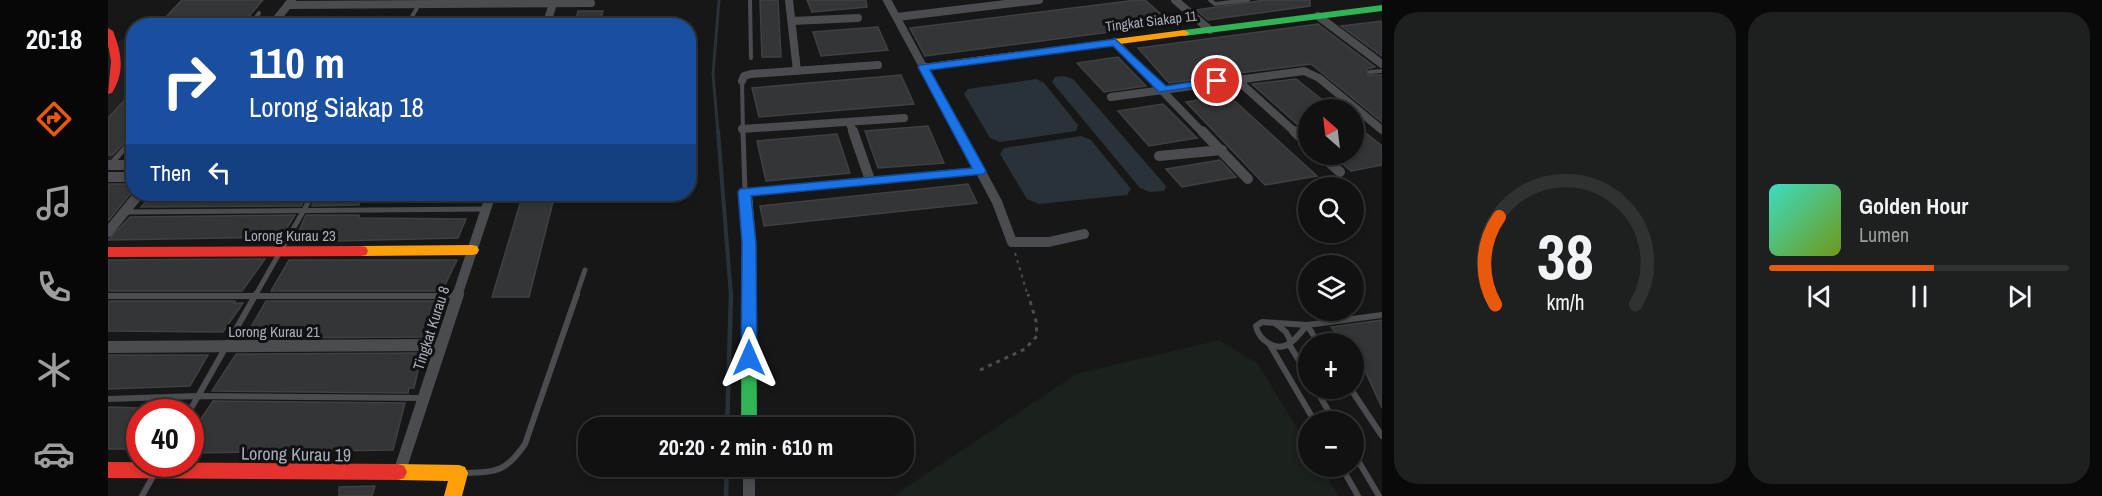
<!DOCTYPE html>
<meta charset="utf-8">
<style>
:root{--surface:#111;--page:#1e1f1f;--text:#f1f3f6;--muted:#9c9d9f;--line:#303131;--accent:#ea580c}
body{margin:0;font-family:"Archivo Narrow",sans-serif;background:var(--page);color:var(--text);height:100vh;display:flex;flex-direction:column;font-size:22px;white-space:nowrap}
*{box-sizing:border-box;margin:0}
p{font-size:20px;color:var(--muted)}
.icon{flex:none;width:33px;height:33px;fill:none;stroke:currentColor;stroke-width:2;stroke-linecap:round;stroke-linejoin:round}
.map{position:relative;flex:1;overflow:hidden}
.sheet{display:flex;flex-direction:column;gap:12px;padding:12px;background:#090909;width:720px}
.sheet>*{flex:none}
.top-card{position:absolute;left:18px;top:18px;width:570px;height:183px;border-radius:24px;box-shadow:0 3px 9px #0003,0 0 0 2px var(--line);background:#1a4fa0;color:#fff;overflow:hidden}
.needle{width:39px;rotate:332deg}
.tools{position:absolute;left:1190px;top:99px;display:grid;gap:12px}
.tools a{display:grid;place-items:center;width:66px;height:66px;border-radius:50%;background:var(--surface);box-shadow:0 3px 9px #0003,0 0 0 2px var(--line);font-size:30px}
.speed{position:absolute;left:18px;top:399px;display:flex;gap:12px;font-size:30px;font-weight:700;text-align:center}
.speed>*{display:grid;place-content:center;width:78px;height:78px;border-radius:50%;background:var(--surface);box-shadow:0 3px 9px #0003,0 0 0 2px var(--line);line-height:1}
.speed .limit{border:9px solid #d22;background:#fff;color:#111}
.pin{position:absolute;display:grid;place-items:center;width:51px;height:51px;color:#fff;margin:-26px;border:3px solid #fff;border-radius:50%;box-shadow:0 2px 6px #0007}
.me{position:absolute;width:66px;margin:-33px;rotate:0deg;stroke-linejoin:round;filter:drop-shadow(0 0 4px #0008)}
.turn{display:flex;align-items:center;gap:21px;height:126px;padding:0 24px;font-size:27px}
.turn .icon{width:78px;height:78px;stroke-width:2.5}
.turn b{display:block;font-size:42px;line-height:51px}
.then{display:flex;align-items:center;height:57px;padding:0 24px;background:#0003;gap:12px;font-size:22px}
.sheet .widget{flex:1;display:flex;flex-direction:column;justify-content:center;gap:9px;min-width:0;padding:0 21px;border-radius:24px;background:var(--page)}
.sheet .dial{align-items:center;gap:0}
.dial svg{height:156px;overflow:visible;fill:none;stroke:var(--line);stroke-width:7;stroke-linecap:round;text-anchor:middle}
.dial text{fill:var(--text);stroke:none}
.song{display:flex;align-items:center;gap:18px}
.cover{width:72px;height:72px;border-radius:9px;background:linear-gradient(135deg,hsl(170 70% 55%),hsl(80 70% 35%))}
.played{height:6px;border-radius:3px;background:linear-gradient(90deg,var(--accent) 55%,var(--line) 55%)}
.keys{display:flex;justify-content:space-around;direction:ltr}
.sheet .tiles{flex:1;display:grid;gap:12px;grid-template-columns:repeat(2,1fr)}
.trip{position:absolute;left:470px;top:417px;width:336px;height:60px;border-radius:24px;background:var(--surface);box-shadow:0 3px 9px #0003,0 0 0 2px var(--line);font-weight:800;line-height:60px;text-align:center}
main{display:flex;flex:1;min-height:0}
.menu{display:flex;flex-direction:column;width:108px;justify-content:space-around;align-items:center;background:#070707;color:var(--muted)}
.menu .icon{width:42px;height:42px}
.menu .current{color:var(--accent)}
.menu b{font-size:27px;color:var(--text)}
.map>svg:first-child{display:block}
</style>
<main>
<nav class="menu">
<b>20:18</b>
<svg class="icon current" aria-label="directions" viewBox="0 0 24 24"><path d="M12 3l9 9-9 9-9-9zM9 14v-3h6M13 9l2 2-2 2"/></svg>
<svg class="icon" aria-label="music" viewBox="0 0 24 24"><path d="M9 18V5l10-2v13"/><circle cx="6" cy="18" r="3"/><circle cx="16" cy="16" r="3"/></svg>
<svg class="icon" aria-label="phone" viewBox="0 0 24 24"><path d="M5 4h4l2 5-3 2q2 4 5 5l2-3 5 2v4C11 20 4 13 5 4z"/></svg>
<svg class="icon" aria-label="climate" viewBox="0 0 24 24"><path d="M12 3v18M4 7l16 10M4 17L20 7"/></svg>
<svg class="icon" aria-label="car" viewBox="0 0 24 24"><path d="M5 17H2v-5l4-1 3-4h7l3 4 3 1v5h-3M9 17h6M6 11h13"/><circle cx="7" cy="17" r="2"/><circle cx="17" cy="17" r="2"/></svg>
</nav>
<div class="map">
<svg width="1274" height="496" viewBox="0 0 1274 496">
<rect width="100%" height="100%" fill="#171717"/>
<!-- built -->
<path fill="#212124" d="M20,37H25V139L0,169V45Z"/>
<!-- green -->
<path fill="#1b211c" d="M1111,340L1150,364L1200,446V466L1213,467L1231,496H785L968,374Z"/>
<!-- water -->
<g fill="#2a3239">
<path d="M956,76L965,79L1058,186L1056,191L1042,192L1032,188L944,82L947,77Z"/>
<path d="M928,79L936,83L970,125L968,131L892,142L882,138L856,94L860,89Z"/>
<path d="M973,136L983,140L1023,189L1019,195L931,204L919,199L892,154L896,148Z"/>
</g>
<g fill="none" stroke-linecap="round" stroke-linejoin="round">
<!-- stream-far2 -->
<path stroke="#2a3239" stroke-width="3" d="M610,133L605,74L611,0"/>
<!-- stream-far1 -->
<path stroke="#2a3239" stroke-width="4" d="M610,131L623,296"/>
<!-- stream -->
<g stroke="#2a3239" stroke-width="4.5">
<path d="M619,428L623,294"/>
<path d="M618,496L619,466"/>
</g>
</g>
<!-- building -->
<g fill="#343537" stroke="#3f4043" stroke-width="1.5">
<path d="M74,0H155L136,22L106,20L54,21Z"/>
<path d="M652,0H670L673,57H654Z"/>
<path d="M699,0H758L759,7L704,12Z"/>
<path d="M1029,0H1037L1064,24L817,56L802,28Z"/>
<path d="M1157,0H1202V6L1100,20L1088,10Z"/>
<path d="M470,11H495L491,26H466Z"/>
<path d="M1274,21V56L1233,26Z"/>
<path d="M1210,24L1267,67L1259,69L1260,75H1274V122L1203,64L1131,73L1126,72L1122,75L1061,83L1030,48Z"/>
<path d="M770,27L780,50L713,56L705,32Z"/>
<path d="M1010,57L1038,86L996,92L969,63Z"/>
<path d="M793,75L806,104L651,117L644,88Z"/>
<path d="M1188,79L1227,110H1200V134L1144,84Z"/>
<path d="M26,90V133L4,155H0V118Z"/>
<path d="M1120,95L1209,176L1157,185L1078,102Z"/>
<path d="M1055,104L1089,138L1041,146L1010,111Z"/>
<path d="M1245,123L1274,146V165L1243,171L1223,154H1245Z"/>
<path d="M820,126L836,163L770,168L757,131Z"/>
<path d="M729,134L742,173L658,181L649,141Z"/>
<path d="M1112,160L1128,177L1074,187L1058,169Z"/>
<path d="M0,184H26V189L0,221Z"/>
<path d="M860,184L869,203L656,226L652,206Z"/>
<path d="M45,194H200L193,206L33,207Z"/>
<path d="M210,194H251V205L204,206Z"/>
<path d="M415,194H447L421,297H384Z"/>
<path d="M187,215L173,237L0,240L22,217Z"/>
<path d="M198,215H251V218L358,219L350,238L186,242Z"/>
<path d="M157,259L134,291H0V260Z"/>
<path d="M181,260H349L334,291H163Z"/>
<path d="M0,301H127L125,303H135L115,332L0,331Z"/>
<path d="M158,301H328L327,303H338L325,332H320L319,337L139,338L144,332H140Z"/>
<path d="M1274,320V408L1253,362L1245,353V344H1237L1223,327Z"/>
<path d="M314,353L306,388H301L300,393L104,391L128,354Z"/>
<path d="M0,355H100L82,386L0,389Z"/>
<path d="M105,401L297,403L285,450L82,453V435Z"/>
<path d="M0,407L32,408V449H0Z"/>
<path d="M267,486L264,496H231V487Z"/>
</g>
<g fill="none" stroke-linecap="round" stroke-linejoin="round">
<!-- path-far1 -->
<path stroke="#4d4e52" stroke-width="2" stroke-dasharray="3 4.5" stroke-linecap="butt" d="M907,253L920,296"/>
<!-- path -->
<path stroke="#4d4e52" stroke-width="3" stroke-dasharray="4 5" stroke-linecap="butt" d="M872,370L917,349L929,336L928,321L920,294"/>
<!-- lane-far2 -->
<g stroke="#4b4c50" stroke-width="4">
<path d="M642,0L643,58"/>
<path d="M1102,0L1107,4L1140,0"/>
<path d="M142,26L151,13"/>
<path d="M299,26L311,4"/>
<path d="M1262,72L1274,71"/>
<path d="M634,81L635,133"/>
</g>
<!-- lane-far1 -->
<g stroke="#4b4c50" stroke-width="5">
<path d="M635,131L637,192"/>
<path d="M3,164L26,138"/>
<path d="M16,212L377,209"/>
<path d="M147,296L205,194"/>
<path d="M468,296L477,270"/>
</g>
<!-- lane -->
<g stroke="#4b4c50" stroke-width="6">
<path d="M0,296H349"/>
<path d="M1154,322L1199,325C1194,331 1188,339 1182,343C1169,353 1150,340 1148,326Z"/>
<path d="M1168,324L1178,332L1182,340"/>
<path d="M1199,325L1274,315"/>
<path d="M1199,325L1211,344"/>
<path d="M1181,344L1200,376"/>
<path d="M1162,345L1207,422"/>
<path d="M1207,388L1227,422"/>
<path d="M1242,388L1274,436"/>
<path d="M0,399L90,396L316,398"/>
<path d="M81,412L148,294"/>
<path d="M1245,452L1271,496"/>
<path d="M1233,466L1250,496"/>
<path d="M356,473C389,472 398,472 417,444L469,294"/>
<path d="M34,496L52,464"/>
</g>
<!-- street-far2 -->
<g stroke="#4b4c50" stroke-width="8">
<path d="M681,0L689,71"/>
<path d="M779,0L851,133"/>
<path d="M1067,0L1102,30"/>
<path d="M180,5L483,3"/>
<path d="M1210,16L1274,64"/>
<path d="M789,17L931,0"/>
<path d="M684,21L750,18"/>
<path d="M163,26L184,0"/>
<path d="M438,26L446,0"/>
<path d="M1007,42L1095,133"/>
<path d="M1127,78L1188,133"/>
<path d="M634,81L636,76L643,74L770,65"/>
<path d="M1003,97L1196,71L1211,78L1274,130"/>
<path d="M742,123L745,133"/>
<path d="M634,129L796,118"/>
</g>
<!-- street-far1 -->
<g stroke="#4b4c50" stroke-width="10">
<path d="M745,131L762,180"/>
<path d="M851,131L889,202L904,242H941L976,234"/>
<path d="M1094,131L1140,179"/>
<path d="M1186,131L1200,144"/>
<path d="M1212,154L1232,172"/>
<path d="M1051,156L1114,150"/>
<path d="M0,165H26"/>
<path d="M0,177H26"/>
<path d="M0,232L31,194"/>
<path d="M349,296L383,194"/>
</g>
<!-- street -->
<g stroke="#4b4c50" stroke-width="12">
<path d="M0,347L333,345"/>
<path d="M641,466V496"/>
<path d="M291,473L350,294"/>
</g>
<!-- fast -->
<g fill="#30b455" fill-rule="evenodd">
<path d="M1274,5V11L1076,36L1071,33L1076,30Z"/>
<path d="M872,167L878,171L876,174L644,196L648,242L649,428H633L634,242L631,192L633,189Z"/>
</g>
<!-- slow -->
<g fill="#ff9f0a" fill-rule="evenodd">
<path d="M1076,30L1081,33L1080,35L815,70L810,67L815,64Z"/>
<path d="M364,245L369,246L371,250L369,254L364,255L253,256L248,255L246,251L248,247L253,246Z"/>
<path d="M290,464L351,465L357,467L360,473L354,496H336L340,481L290,480L284,478L281,472L284,466Z"/>
</g>
<!-- jam -->
<g fill="#e5322d" fill-rule="evenodd">
<path d="M0,28L5,31C14,54 17,72 4,93L0,94L3,61L0,45Z"/>
<path d="M253,246L258,247L260,251L258,255L253,256L0,257V247Z"/>
<path d="M0,462L290,464L296,466L299,472L296,478L290,480L0,478Z"/>
</g>
</g>
<!-- route -->
<path fill="#1a73e8" stroke="#114b97" stroke-width="1.5" d="M1007,39L1058,86L1109,78L1114,81L1109,84L1051,92L1005,46L822,70L878,171L876,174L643,196L648,243L649,358L646,363L641,365L635,363L633,358L634,243L630,192L632,189L864,168L810,67L812,65Z"/>
<g text-anchor="middle" dominant-baseline="central" stroke-width="6" stroke-linejoin="round" paint-order="stroke">
<!-- far-street labels -->
<g font-size="14" fill="#a8adb8" stroke="#111113">
<text transform="translate(1043 21) rotate(-7)">Tingkat Siakap 11</text>
</g>
<!-- street labels -->
<g font-size="15" fill="#a8adb8" stroke="#111113">
<text x="182" y="235">Lorong Kurau 23</text>
<text transform="translate(323 328) rotate(-72)">Tingkat Kurau 8</text>
<text x="166" y="331">Lorong Kurau 21</text>
</g>
<!-- near-street labels -->
<g font-size="18" fill="#a8adb8" stroke="#111113">
<text transform="translate(188 454) rotate(1)">Lorong Kurau 19</text>
</g>
</g>
</svg>
<div class="tools">
<a><svg class="needle" viewBox="-14 -14 28 28"><path d="M0-13l5 13h-10z" fill="#e53935"/><path d="M0 13l5-13h-10z" fill="#9c9d9f"/></svg></a>
<a><svg class="icon" aria-label="search" viewBox="0 0 24 24"><circle cx="10" cy="10" r="6"/><path d="M15 15l6 6"/></svg></a>
<a><svg class="icon" aria-label="layers" viewBox="0 0 24 24"><path d="M12 4l9 5-9 5-9-5zM3 14l9 5 9-5"/></svg></a>
<a>+</a>
<a>−</a>
</div>
<div class="speed"><div class="limit">40</div></div>
<div class="pin" style="left:1109px;top:81px;background:#d93025"><svg class="icon" aria-label="arrive" viewBox="0 0 24 24"><path d="M6 21V4h12l-3 4 3 4H6"/></svg></div>
<svg class="me" style="left:641px;top:358px" viewBox="-20 -20 40 40"><path d="M0-17L14 15 0 8-14 15z" fill="#1a73e8" stroke="#fff" stroke-width="4"/></svg>
<div class="trip">20:20 · 2 min · 610 m</div>
<div class="top-card">
<div class="turn"><svg class="icon" aria-label="right" viewBox="0 0 24 24"><path d="M7 20v-9h11M14 6l5 5-5 5"/></svg><div><b>110 m</b>Lorong Siakap 18</div></div>
<div class="then">Then<svg class="icon" aria-label="left" viewBox="0 0 24 24"><path d="M17 20v-9H6M10 6l-5 5 5 5"/></svg></div>
</div>
</div>
<section class="sheet">
<div class="tiles">
<div class="widget dial"><svg viewBox="0 0 100 80">
<path d="M14 69A42 42 0 1 1 86 69"/>
<path d="M14 69A42 42 0 0 1 16 24" stroke="#ea580c"/>
<text x="50" y="56" font-size="32" font-weight="700">38</text>
<text x="50" y="72" font-size="11">km/h</text>
</svg></div>
<div class="widget">
<div class="song"><i class="cover"></i><div><b>Golden Hour</b><p>Lumen</p></div></div>
<div class="played"></div>
<div class="keys"><svg class="icon" aria-label="previous" viewBox="0 0 24 24"><path d="M18 5L8 12l10 7zM5 5v14"/></svg><svg class="icon" aria-label="pause" viewBox="0 0 24 24"><path d="M8 5v14M16 5v14"/></svg><svg class="icon" aria-label="next" viewBox="0 0 24 24"><path d="M6 5l10 7-10 7zM19 5v14"/></svg></div>
</div>
</div>
</section>
</main>
